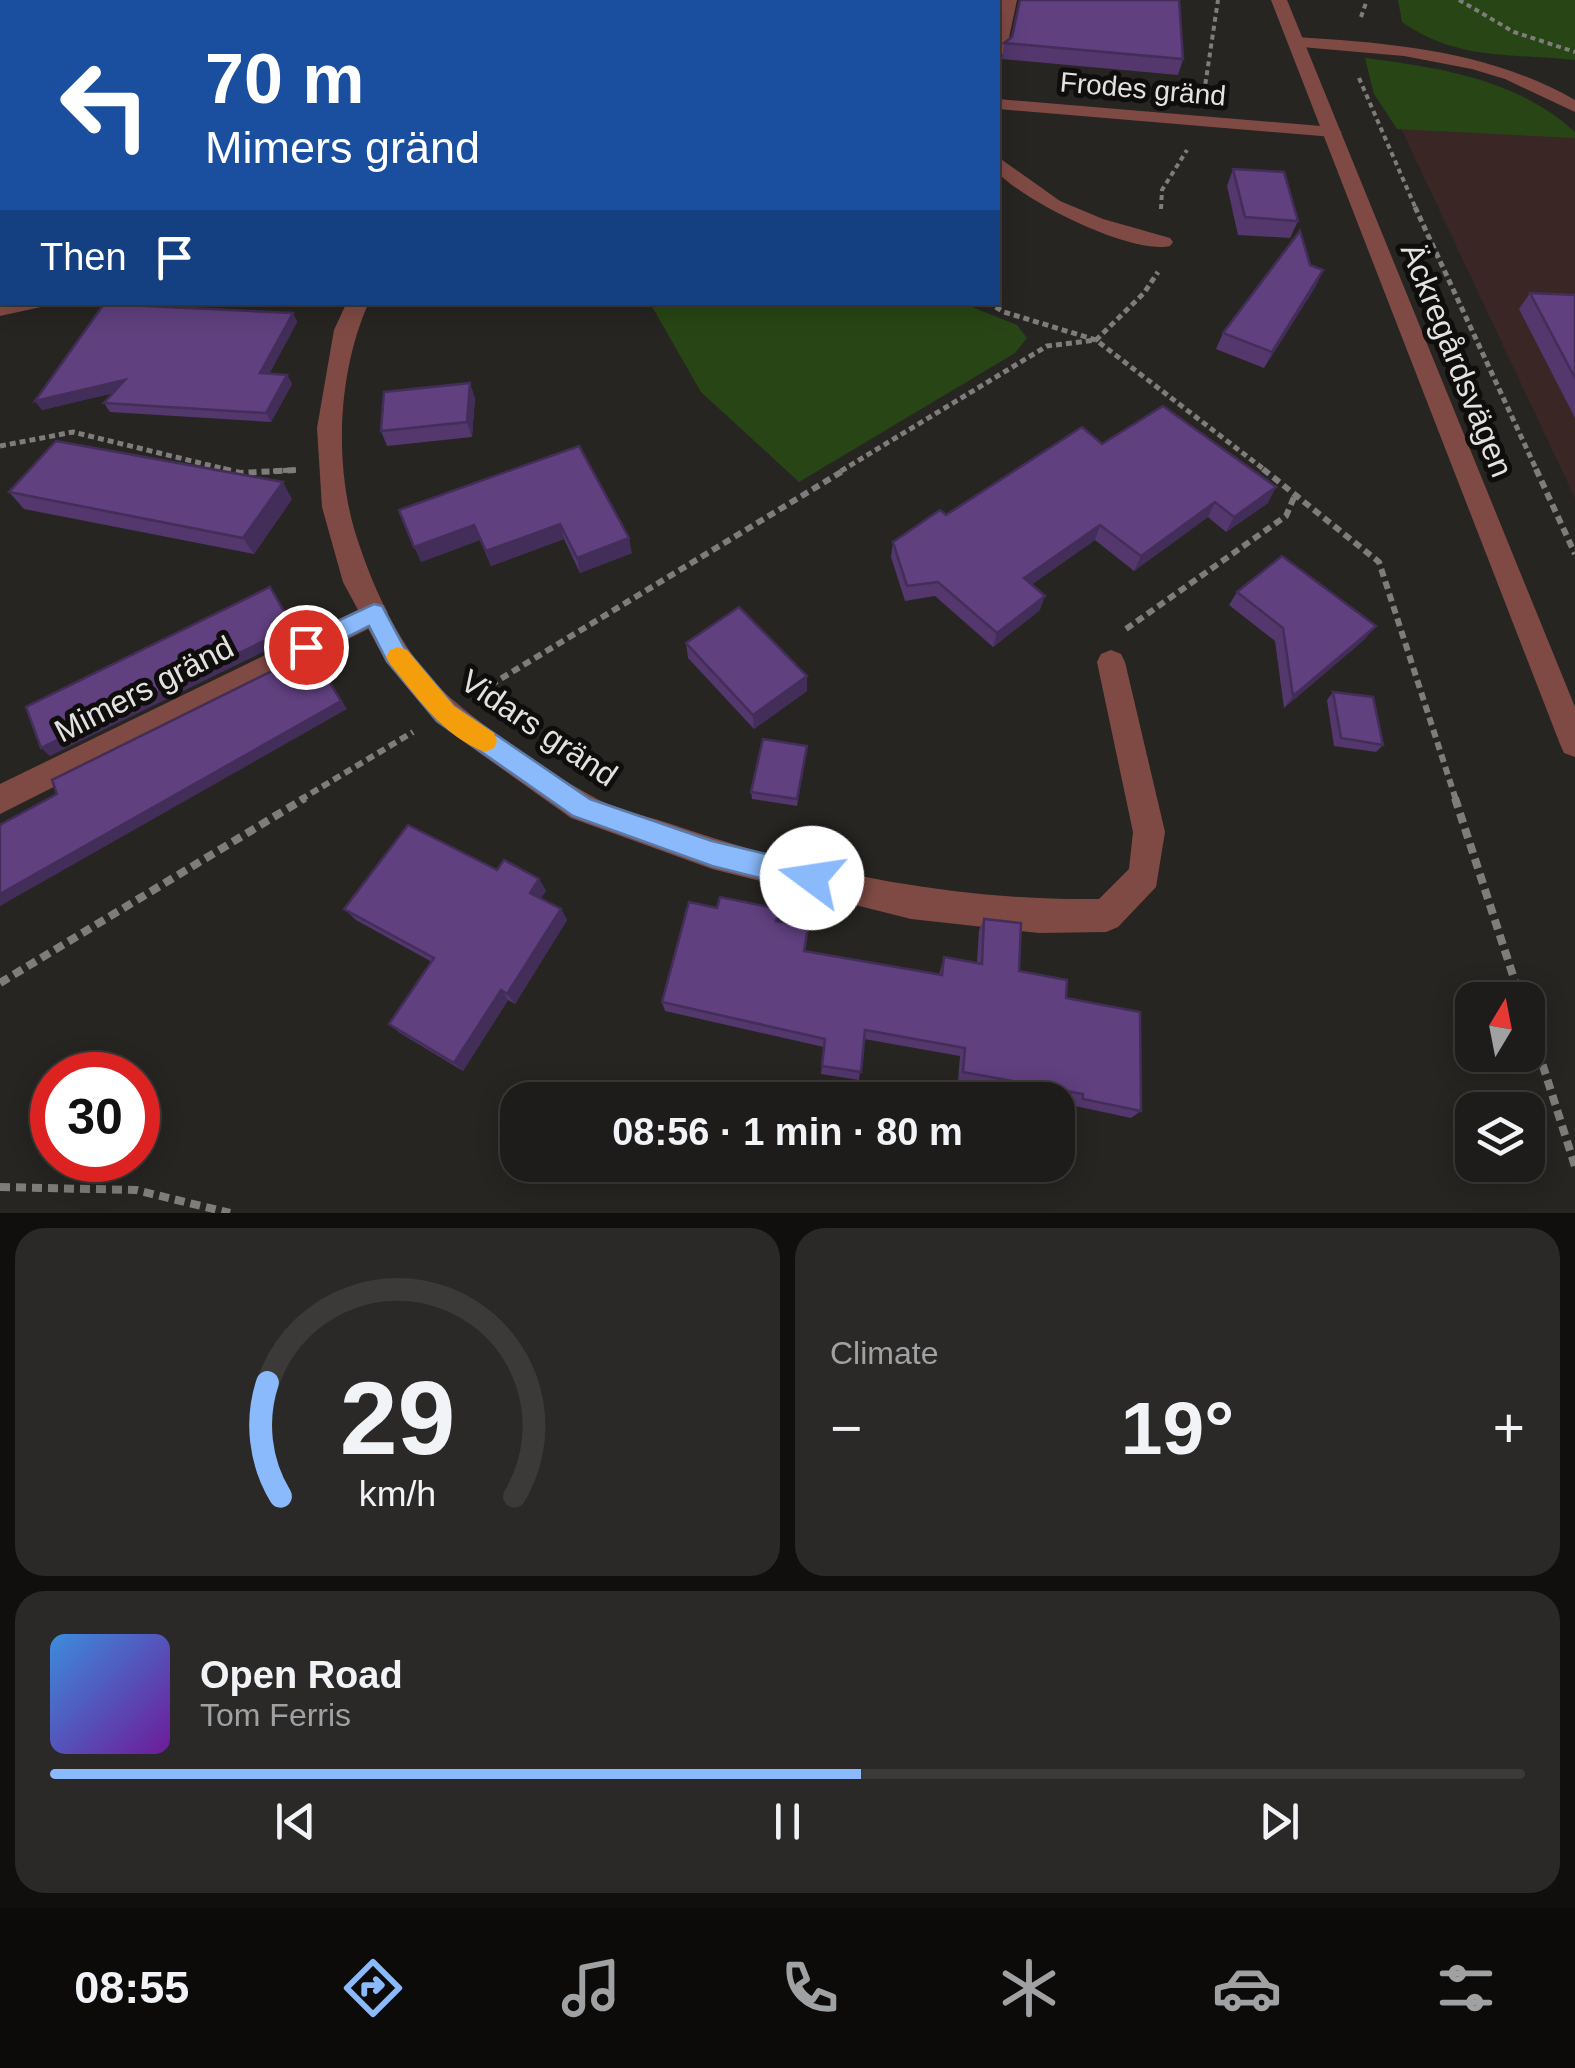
<!DOCTYPE html>
<meta charset="utf-8">
<style>
:root{--surface:#1d1c1a;--page:#2a2927;--text:#f1f3f6;--muted:#a0a1a2;--line:#3b3a39;--accent:#8abafc}
body{margin:0;font-family:Arial,sans-serif;background:var(--page);color:var(--text);height:100vh;display:flex;flex-direction:column;font-size:38px;white-space:nowrap}
*{box-sizing:border-box;margin:0}
p{font-size:32px;color:var(--muted)}
.icon{flex:none;width:55px;height:55px;fill:none;stroke:currentColor;stroke-width:2;stroke-linecap:round;stroke-linejoin:round}
.map{position:relative;height:1213px;overflow:hidden}
.side{display:flex;flex-direction:column;gap:15px;padding:15px;background:#100f0e;flex:1}
.side>*{flex:none}
.guide{position:absolute;left:0px;top:0px;width:1000px;height:305px;box-shadow:0 5px 25px #0003,0 0 0 2px var(--line);background:#1a4fa0;color:#fff;overflow:hidden}
.needle{width:65px;rotate:10deg}
.buttons{position:absolute;left:1455px;top:982px;display:grid;gap:20px}
.buttons a{display:grid;place-items:center;width:90px;height:90px;border-radius:20px;background:var(--surface);box-shadow:0 5px 25px #0003,0 0 0 2px var(--line);font-size:50px}
.speed{position:absolute;left:30px;top:1052px;display:flex;gap:20px;font-size:50px;font-weight:700;text-align:center}
.speed>*{display:grid;place-content:center;width:130px;height:130px;border-radius:50%;background:var(--surface);box-shadow:0 5px 25px #0003,0 0 0 2px var(--line);line-height:1}
.speed .limit{border:15px solid #d22;background:#fff;color:#111}
.pin{position:absolute;display:grid;place-items:center;width:85px;height:85px;color:#fff;margin:-42px;border:5px solid #fff;border-radius:50%;box-shadow:0 2px 10px #0007}
.me{position:absolute;width:110px;margin:-55px;rotate:284deg;stroke-linejoin:round;filter:drop-shadow(0 0 8px #0008)}
.turn{display:flex;align-items:center;gap:35px;height:210px;padding:0 40px;font-size:45px}
.turn .icon{width:130px;height:130px;stroke-width:2.5}
.turn b{display:block;font-size:70px;line-height:85px}
.then{display:flex;align-items:center;height:95px;padding:0 40px;background:#0003;gap:20px;font-size:38px}
.big{font-size:75px;font-weight:700;line-height:1.1}
.side .card{flex:1;display:flex;flex-direction:column;justify-content:center;gap:15px;min-width:0;padding:0 35px;border-radius:30px;background:var(--page)}
.side .dial{align-items:center;gap:0}
.dial svg{height:260px;overflow:visible;fill:none;stroke:var(--line);stroke-width:7;stroke-linecap:round;text-anchor:middle}
.dial text{fill:var(--text);stroke:none}
.song{display:flex;align-items:center;gap:30px}
.cover{width:120px;height:120px;border-radius:15px;background:linear-gradient(135deg,hsl(210 70% 55%),hsl(280 70% 35%))}
.played{height:10px;border-radius:5px;background:linear-gradient(90deg,var(--accent) 55%,var(--line) 55%)}
.keys{display:flex;justify-content:space-around;direction:ltr}
.heat{display:flex;justify-content:space-between;align-items:center;font-size:55px;direction:ltr}
.side .tiles{flex:1;display:grid;gap:15px;grid-template-columns:1fr 1fr}
.card:last-child{grid-column:span 2}
.trip{position:absolute;left:500px;top:1082px;width:575px;height:100px;border-radius:30px;background:var(--surface);box-shadow:0 5px 25px #0003,0 0 0 2px var(--line);font-weight:700;line-height:100px;text-align:center}
.tabs{display:flex;height:160px;justify-content:space-around;align-items:center;background:#0c0b0a;color:var(--muted)}
.tabs .icon{width:70px;height:70px}
.tabs .selected{color:var(--accent)}
.tabs b{font-size:45px;color:var(--text)}
.map>svg:first-child{display:block}
</style>
<div class="map">
<svg width="1575" height="1213" viewBox="0 0 1575 1213">
<rect width="100%" height="100%" fill="#272522"/>
<!-- commercial -->
<path fill="#3a2725" d="M1399,124L1575,134V498Z"/>
<!-- green -->
<g fill="#284615">
<path d="M1398,0H1575V60C1511,53 1457,61 1402,22Z"/>
<path d="M1365,58C1441,68 1517,79 1575,132V138L1397,129L1374,94Z"/>
<path d="M650,303H962L1017,325L1027,338L1015,353L799,482L701,392Z"/>
</g>
<g fill="none" stroke-linecap="round" stroke-linejoin="round">
<!-- path-far3 -->
<g stroke="#7f7d7b" stroke-width="4" stroke-dasharray="5 4" stroke-linecap="butt">
<path d="M1459,0L1514,32L1575,52"/>
<path d="M435,2L439,0"/>
<path d="M1361,17L1367,0"/>
<path d="M1359,78L1416,209"/>
<path d="M1204,93L1218,0"/>
<path d="M1161,209L1162,190L1187,150"/>
</g>
<!-- path-far2 -->
<g stroke="#7f7d7b" stroke-width="5" stroke-dasharray="6 4" stroke-linecap="butt">
<path d="M1415,207L1537,471"/>
<path d="M987,302L1004,312L1096,340L1266,471"/>
<path d="M0,446L73,432L233,471"/>
<path d="M273,471L296,470"/>
<path d="M841,471L1047,346L1096,340L1144,293L1158,272"/>
</g>
<!-- path-far1 -->
<g stroke="#7f7d7b" stroke-width="6" stroke-dasharray="8 5" stroke-linecap="butt">
<path d="M223,469L240,473L296,470"/>
<path d="M1263,469L1379,562L1456,800"/>
<path d="M1536,469L1575,554"/>
<path d="M1126,629L1286,516L1295,495"/>
<path d="M479,692L846,469"/>
<path d="M300,800L413,732"/>
</g>
<!-- path -->
<g stroke="#7f7d7b" stroke-width="8" stroke-dasharray="10 6" stroke-linecap="butt">
<path d="M1455,798L1521,1000"/>
<path d="M0,983L305,798"/>
<path d="M1528,1019L1575,1166"/>
<path d="M0,1187L136,1190L230,1213"/>
</g>
<!-- service -->
<g fill="#804a44" fill-rule="evenodd">
<path d="M1296,37C1393,43 1489,51 1575,100V112L1505,79L1472,69L1404,56L1290,46L1288,42Z"/>
<path d="M374,602L384,605L388,613L384,621L0,814V784Z"/>
</g>
<!-- minor -->
<g fill="#804a44" fill-rule="evenodd">
<path d="M641,0H659L661,2H643Z"/>
<path d="M1001,0H1017L1006,52L998,57Z"/>
<path d="M998,99L1333,127L1342,132L1333,137L998,109Z"/>
<path d="M998,157L1060,201L1103,219L1170,238L1173,242L1170,246C1131,255 1026,202 998,173Z"/>
<path d="M2,166V178L0,179V167Z"/>
<path d="M0,302H43L41,307L0,316Z"/>
<path d="M347,302H369C338,371 334,461 355,532C375,595 406,663 459,705C495,735 549,773 590,795C613,809 643,815 668,823C806,871 953,901 1099,899L1129,869L1133,832L1097,662L1101,654L1111,650L1121,654L1125,662L1165,832L1156,887L1118,927L1106,932L1039,933L911,919L712,869L571,818L436,722L386,662L343,582L322,507L317,428L334,330Z"/>
</g>
<!-- tertiary -->
<path fill="#804a44" fill-rule="evenodd" d="M1271,0H1287L1575,707V757L1564,753L1560,744Z"/>
</g>
<!-- wall -->
<g fill="#53376d">
<path d="M54,0H350L345,2H60Z"/>
<path d="M452,0H611L615,2H455Z"/>
<path d="M752,0H1000L998,2H752Z"/>
<path d="M1004,43L1183,59L1178,75L1002,59Z"/>
<path d="M1233,169L1298,221L1290,238L1238,235L1227,186Z"/>
<path d="M1316,286L1264,368L1216,349L1223,333Z"/>
<path d="M1530,293L1575,295V418L1519,309Z"/>
<path d="M293,313L297,322L269,374L287,375L292,384L271,422L110,412L104,403L113,393L42,410L35,401Z"/>
<path d="M475,398L472,437L387,446L381,431Z"/>
<path d="M1102,444L1268,503L1226,532L1208,517L1134,571L1095,540L1032,584L1040,610L993,647L935,596L905,601L891,557L893,542L946,515Z"/>
<path d="M579,446L632,553L580,573L564,539L491,566L480,540L421,562Z"/>
<path d="M9,492L292,499L254,554L24,509Z"/>
<path d="M1237,592L1365,639L1284,708L1275,641L1229,605Z"/>
<path d="M686,643L807,691L754,729L688,658Z"/>
<path d="M1333,692L1383,745L1376,752L1334,746L1327,700Z"/>
<path d="M807,746L797,806L752,799L751,792Z"/>
<path d="M497,870L539,879L546,891L541,898L561,909L567,920L515,1004L508,1000L463,1071L400,1033L389,1024L432,962L356,920L344,909Z"/>
<path d="M984,919L1019,971L1066,998L1141,1111L1131,1118L1075,1106V1101L958,1080L960,1056L864,1039L859,1080L821,1074L824,1047L665,1011L662,1002L778,922L808,928L805,951L939,975L944,957L977,963L979,930Z"/>
</g>
<!-- shaded-wall -->
<g fill="#432d59">
<path d="M307,0H350L345,2H302Z"/>
<path d="M498,0H529L530,2H489Z"/>
<path d="M2,247V268L0,269V248Z"/>
<path d="M1323,270L1316,286L1264,368L1272,352Z"/>
<path d="M293,313L297,322L265,382L260,373Z"/>
<path d="M287,375L292,384L271,422L266,413Z"/>
<path d="M125,380L131,389L42,410L35,401Z"/>
<path d="M470,383L475,398L472,437L467,422Z"/>
<path d="M283,482L292,499L254,554L243,538Z"/>
<path d="M1276,487L1268,503L1226,532L1234,517Z"/>
<path d="M1215,502L1208,517L1134,571L1141,556Z"/>
<path d="M560,524L564,539L491,566L486,551Z"/>
<path d="M474,525L480,540L421,562L414,547Z"/>
<path d="M1100,525L1095,540L1020,593L1024,578Z"/>
<path d="M629,538L632,553L580,573L577,558Z"/>
<path d="M276,596L298,635L50,756L41,748Z"/>
<path d="M1045,596L1040,610L993,647L997,633Z"/>
<path d="M1376,626L1365,639L1284,708L1293,696Z"/>
<path d="M313,655L347,709L0,906V894Z"/>
<path d="M807,676V691L754,729L753,715Z"/>
<path d="M539,879L546,891L537,904L530,893Z"/>
<path d="M561,909L567,920L515,1004L507,994Z"/>
<path d="M501,990L508,1000L463,1071L454,1063Z"/>
</g>
<!-- building -->
<g fill="#60407f" stroke="#432d59" stroke-width="2.5">
<path d="M94,0H307L302,2H101Z"/>
<path d="M470,0H498L489,2H473Z"/>
<path d="M548,0H611L615,2H552Z"/>
<path d="M769,0H1000L998,38V2H777Z"/>
<path d="M1020,0H1179L1183,59L1004,43L1012,37Z"/>
<path d="M1233,169L1284,172L1298,221L1245,217Z"/>
<path d="M2,177V247L0,248V178Z"/>
<path d="M1300,231L1310,265L1323,270L1272,352L1223,333Z"/>
<path d="M1530,293L1575,295V378Z"/>
<path d="M104,304L293,313L260,373L287,375L266,413L104,403L125,380L35,401Z"/>
<path d="M470,383L467,422L381,431L384,392Z"/>
<path d="M1163,406L1276,487L1234,517L1215,502L1141,556L1100,525L1024,578L1045,596L997,633L938,582L907,586L893,542L940,510L946,515L1082,427L1102,444Z"/>
<path d="M56,441L283,482L243,538L9,492Z"/>
<path d="M579,446L629,538L577,558L560,524L486,551L474,525L414,547L399,510Z"/>
<path d="M1282,556L1376,626L1293,696L1283,628L1237,592Z"/>
<path d="M270,587L293,627L41,748L26,707Z"/>
<path d="M739,607L807,676L753,715L686,643Z"/>
<path d="M308,653L313,655L341,701L0,894V825L57,794L52,780Z"/>
<path d="M1333,692L1373,697L1383,745L1341,738Z"/>
<path d="M763,739L807,746L797,799L751,792Z"/>
<path d="M408,825L497,870L504,860L539,879L530,893L561,909L507,994L501,990L454,1063L389,1024L434,958L344,909Z"/>
<path d="M720,897L779,909L776,921L808,928L804,951L942,975L944,957L982,964L984,919L1021,923L1019,971L1067,980L1066,998L1140,1012L1141,1111L1083,1099V1094L963,1072L965,1048L865,1030L861,1072L822,1066L825,1039L662,1002L689,902L717,908Z"/>
</g>
<!-- route -->
<path fill="#8abafc" stroke="#5a79a4" stroke-width="2.5" d="M374,604L382,606L404,647L454,706L590,799L712,841L812,865L821,869L825,878L821,887L812,891L712,866L573,816L437,721L387,661L369,626L314,654H297L294,647L297,640Z"/>
<!-- slow -->
<path fill="#f59e0b" d="M398,647L407,650L454,706L494,733L497,741L494,748L485,752C443,736 417,697 390,664L386,657L390,650Z"/>
<g text-anchor="middle" dominant-baseline="central" stroke-width="10" stroke-linejoin="round" paint-order="stroke">
<!-- far-street labels -->
<g font-size="28" fill="#e4e2e1" stroke="#0f0e0d">
<text transform="translate(1143 89) rotate(5)">Frodes gränd</text>
</g>
<!-- street labels -->
<g font-size="32" fill="#e4e2e1" stroke="#0f0e0d">
<text transform="translate(1457 360) rotate(68)">Äckregårdsvägen</text>
<text transform="translate(144 689) rotate(-27)">Mimers gränd</text>
<text transform="translate(539 728) rotate(34)">Vidars gränd</text>
</g>
</g>
</svg>
<div class="buttons">
<a><svg class="needle" viewBox="-14 -14 28 28"><path d="M0-13l5 13h-10z" fill="#e53935"/><path d="M0 13l5-13h-10z" fill="#a0a1a2"/></svg></a>
<a><svg class="icon" aria-label="layers" viewBox="0 0 24 24"><path d="M12 4l9 5-9 5-9-5zM3 14l9 5 9-5"/></svg></a>
</div>
<div class="speed"><div class="limit">30</div></div>
<div class="pin" style="left:306px;top:647px;background:#d93025"><svg class="icon" aria-label="arrive" viewBox="0 0 24 24"><path d="M6 21V4h12l-3 4 3 4H6"/></svg></div>
<svg class="me" style="left:812px;top:878px" viewBox="-20 -20 40 40"><circle r="19" fill="#fff"/><path d="M0-13L10 11 0 6-10 11z" fill="#8abafc"/></svg>
<div class="trip">08:56 · 1 min · 80 m</div>
<div class="guide">
<div class="turn"><svg class="icon" aria-label="left" viewBox="0 0 24 24"><path d="M17 20v-9H6M10 6l-5 5 5 5"/></svg><div><b>70 m</b>Mimers gränd</div></div>
<div class="then">Then<svg class="icon" aria-label="arrive" viewBox="0 0 24 24"><path d="M6 21V4h12l-3 4 3 4H6"/></svg></div>
</div>
</div>
<section class="side">
<div class="tiles">
<div class="card dial"><svg viewBox="0 0 100 80">
<path d="M14 69A42 42 0 1 1 86 69"/>
<path d="M14 69A42 42 0 0 1 10 34" stroke="#8abafc"/>
<text x="50" y="56" font-size="32" font-weight="700">29</text>
<text x="50" y="72" font-size="11">km/h</text>
</svg></div>
<div class="card"><p>Climate</p>
<div class="heat"><a>−</a><b class="big">19°</b><a>+</a></div>
</div>
<div class="card">
<div class="song"><i class="cover"></i><div><b>Open Road</b><p>Tom Ferris</p></div></div>
<div class="played"></div>
<div class="keys"><svg class="icon" aria-label="previous" viewBox="0 0 24 24"><path d="M18 5L8 12l10 7zM5 5v14"/></svg><svg class="icon" aria-label="pause" viewBox="0 0 24 24"><path d="M8 5v14M16 5v14"/></svg><svg class="icon" aria-label="next" viewBox="0 0 24 24"><path d="M6 5l10 7-10 7zM19 5v14"/></svg></div>
</div>
</div>
</section>
<nav class="tabs">
<b>08:55</b>
<svg class="icon selected" aria-label="directions" viewBox="0 0 24 24"><path d="M12 3l9 9-9 9-9-9zM9 14v-3h6M13 9l2 2-2 2"/></svg>
<svg class="icon" aria-label="music" viewBox="0 0 24 24"><path d="M9 18V5l10-2v13"/><circle cx="6" cy="18" r="3"/><circle cx="16" cy="16" r="3"/></svg>
<svg class="icon" aria-label="phone" viewBox="0 0 24 24"><path d="M5 4h4l2 5-3 2q2 4 5 5l2-3 5 2v4C11 20 4 13 5 4z"/></svg>
<svg class="icon" aria-label="climate" viewBox="0 0 24 24"><path d="M12 3v18M4 7l16 10M4 17L20 7"/></svg>
<svg class="icon" aria-label="car" viewBox="0 0 24 24"><path d="M5 17H2v-5l4-1 3-4h7l3 4 3 1v5h-3M9 17h6M6 11h13"/><circle cx="7" cy="17" r="2"/><circle cx="17" cy="17" r="2"/></svg>
<svg class="icon" aria-label="filters" viewBox="0 0 24 24"><path d="M4 7h16M4 17h16"/><circle cx="9" cy="7" r="2"/><circle cx="15" cy="17" r="2"/></svg>
</nav>
